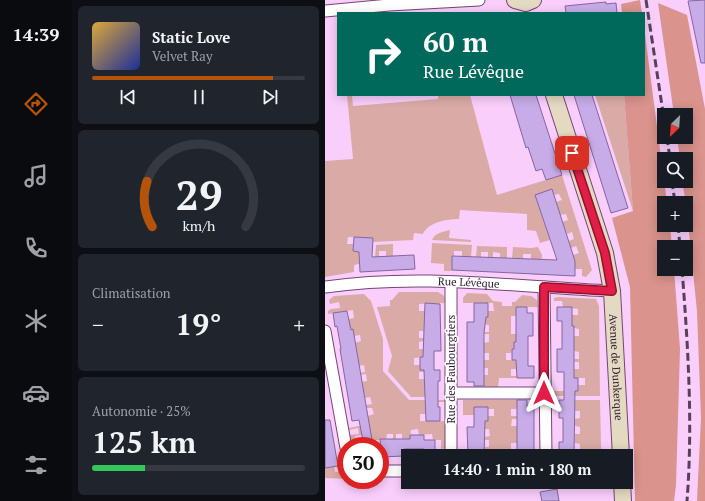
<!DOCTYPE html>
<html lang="fr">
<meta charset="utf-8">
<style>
:root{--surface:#171b24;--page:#20242c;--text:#f1f3f6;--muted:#9ea1a6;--line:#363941;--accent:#b45309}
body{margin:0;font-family:"PT Serif",serif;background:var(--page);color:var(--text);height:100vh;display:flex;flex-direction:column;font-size:15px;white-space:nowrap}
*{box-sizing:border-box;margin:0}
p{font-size:13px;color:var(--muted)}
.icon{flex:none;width:22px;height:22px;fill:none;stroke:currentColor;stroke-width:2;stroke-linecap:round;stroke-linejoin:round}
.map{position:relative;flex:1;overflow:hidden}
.side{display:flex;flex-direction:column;gap:6px;padding:6px;background:#0d0f14;width:253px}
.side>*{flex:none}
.guide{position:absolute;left:12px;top:12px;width:308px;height:84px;border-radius:0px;box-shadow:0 2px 10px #0003;background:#00695c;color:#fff;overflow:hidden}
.needle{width:26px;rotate:205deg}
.fabs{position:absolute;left:332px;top:108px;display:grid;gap:8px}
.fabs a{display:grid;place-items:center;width:36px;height:36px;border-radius:0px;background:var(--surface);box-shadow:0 2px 10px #0003;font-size:20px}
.speed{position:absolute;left:12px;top:437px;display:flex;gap:8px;font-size:20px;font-weight:700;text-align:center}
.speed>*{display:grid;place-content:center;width:52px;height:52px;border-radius:50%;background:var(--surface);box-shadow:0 2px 10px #0003;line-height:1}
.speed .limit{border:6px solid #d22;background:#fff;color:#111}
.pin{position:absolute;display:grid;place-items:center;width:34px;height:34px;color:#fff;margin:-17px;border-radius:8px;box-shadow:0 2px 6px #0006}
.me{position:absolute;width:44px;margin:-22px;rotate:0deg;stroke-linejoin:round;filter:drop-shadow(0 0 3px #0008)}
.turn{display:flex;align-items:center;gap:14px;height:84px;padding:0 20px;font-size:18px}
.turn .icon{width:52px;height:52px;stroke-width:2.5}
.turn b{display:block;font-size:28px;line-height:34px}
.big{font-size:30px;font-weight:600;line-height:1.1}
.side .tile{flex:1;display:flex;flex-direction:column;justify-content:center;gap:6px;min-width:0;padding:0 14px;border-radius:6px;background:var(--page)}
.side .dial{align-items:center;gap:0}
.dial svg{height:104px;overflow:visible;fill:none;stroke:var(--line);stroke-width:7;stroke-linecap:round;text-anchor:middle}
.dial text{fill:var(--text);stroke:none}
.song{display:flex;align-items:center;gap:12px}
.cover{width:48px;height:48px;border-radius:6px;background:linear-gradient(135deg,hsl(40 70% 55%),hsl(230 70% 35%))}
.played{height:4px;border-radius:2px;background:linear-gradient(90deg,var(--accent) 85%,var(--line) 85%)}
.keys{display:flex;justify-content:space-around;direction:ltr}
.heat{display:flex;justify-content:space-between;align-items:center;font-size:22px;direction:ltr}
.charge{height:6px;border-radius:3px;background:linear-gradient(90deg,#34c759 25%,var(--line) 0)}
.trip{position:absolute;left:76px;top:449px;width:232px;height:40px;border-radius:0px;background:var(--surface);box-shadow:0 2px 10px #0003;font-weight:600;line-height:40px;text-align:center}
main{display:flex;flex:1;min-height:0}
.tabs{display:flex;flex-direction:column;width:72px;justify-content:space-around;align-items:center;background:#090b0e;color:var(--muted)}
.tabs .icon{width:28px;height:28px}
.tabs .active{color:var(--accent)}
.tabs b{font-size:18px;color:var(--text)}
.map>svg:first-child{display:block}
</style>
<main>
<nav class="tabs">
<b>14:39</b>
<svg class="icon active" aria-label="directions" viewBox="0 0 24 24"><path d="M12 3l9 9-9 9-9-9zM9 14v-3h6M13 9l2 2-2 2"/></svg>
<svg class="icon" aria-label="music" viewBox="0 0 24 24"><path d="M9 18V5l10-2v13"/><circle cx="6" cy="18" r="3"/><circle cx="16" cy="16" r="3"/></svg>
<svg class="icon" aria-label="phone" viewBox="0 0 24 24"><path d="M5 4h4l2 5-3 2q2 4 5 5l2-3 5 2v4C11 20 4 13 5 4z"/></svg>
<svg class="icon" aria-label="climate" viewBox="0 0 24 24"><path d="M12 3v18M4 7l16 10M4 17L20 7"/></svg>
<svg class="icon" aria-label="car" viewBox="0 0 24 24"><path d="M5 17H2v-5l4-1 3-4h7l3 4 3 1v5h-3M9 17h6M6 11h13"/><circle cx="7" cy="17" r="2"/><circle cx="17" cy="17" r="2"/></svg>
<svg class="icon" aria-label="filters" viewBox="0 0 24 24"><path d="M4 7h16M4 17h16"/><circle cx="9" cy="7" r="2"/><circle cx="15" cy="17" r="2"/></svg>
</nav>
<section class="side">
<div class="tile">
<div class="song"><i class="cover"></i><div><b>Static Love</b><p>Velvet Ray</p></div></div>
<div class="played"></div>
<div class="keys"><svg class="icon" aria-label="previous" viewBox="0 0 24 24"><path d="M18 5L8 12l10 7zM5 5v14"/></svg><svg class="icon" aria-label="pause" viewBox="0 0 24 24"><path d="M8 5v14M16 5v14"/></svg><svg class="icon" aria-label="next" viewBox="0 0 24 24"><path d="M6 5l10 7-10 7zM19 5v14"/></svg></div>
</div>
<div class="tile dial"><svg viewBox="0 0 100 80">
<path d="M14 69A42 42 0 1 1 86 69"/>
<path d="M14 69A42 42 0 0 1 10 34" stroke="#b45309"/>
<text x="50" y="56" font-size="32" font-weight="700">29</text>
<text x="50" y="72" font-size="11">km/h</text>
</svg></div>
<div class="tile"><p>Climatisation</p>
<div class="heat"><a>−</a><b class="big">19°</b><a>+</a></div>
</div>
<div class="tile"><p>Autonomie · 25%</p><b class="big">125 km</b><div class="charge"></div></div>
</section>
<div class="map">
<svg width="380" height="501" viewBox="0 0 380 501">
<rect width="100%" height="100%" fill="#f9cefb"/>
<!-- green -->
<g fill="#daaba6">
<path d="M22,95H27L28,106L113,99V95H145L172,195L237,175L267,270L261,277L257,276V269H250V261L248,255L254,253L251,246L246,248L244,241L249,239L247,232L242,234L237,222L243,220L241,214L235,215L231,202L237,200L234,194L229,195H210L225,240L215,243L211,231L202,230V214L135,210L134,219C123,219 103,222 98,234L89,233L88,240L48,242V238L23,237L22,244H28V251L34,252V264L29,265V272L0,277V161L28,159Z"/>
<path d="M270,95H299L308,211Z"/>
<path d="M125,230L124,238L146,240V242L107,240C110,233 117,232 125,230Z"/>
<path d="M107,243L147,245L146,257H137V251H129V256L127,257V271H119V264L106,263Z"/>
<path d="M68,244V256L61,257V251H54V257H50L51,245Z"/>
<path d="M152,246L182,247V259H175V253L168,252V258H163V252H156V258L151,257Z"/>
<path d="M188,247L206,248L213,247L217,255L216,275L205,274L206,254H198V260L187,259Z"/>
<path d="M74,292H113L119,296L120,303L94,304V311H100L99,331H94V338H99V341L94,342V349H99V357L89,358V365H95V370H100L99,372H94V379H99L100,387H105V395H113V397H86L63,371L67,356L52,307L65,306V300H67Z"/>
<path d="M142,293L162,294L168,301L177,302V306H187V302H190L197,295L206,296L212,300L213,307H192L191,316H186V334H191L192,342H189V349H187L186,353H181V360H191L192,369H186V376H192V378H174L173,388H138L159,387L158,375H163V368H159V360H164V353H159V343L164,342V334H159V332H164V325L159,324V317H163V311H169L168,303H138V298Z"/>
<path d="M39,294L46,301L58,339V371L84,400H120V402H100L101,414H95V421H120V409H123V448L116,449V440H108L107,434L94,435L93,429L86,430L85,440L77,439V434H71V440L68,439V434H62L61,440H51L50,446H46L41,436H36V435L30,436L32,446H27L25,435L34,434L33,428L24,430V428L44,424L43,416L49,414L47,408H42L41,405L47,404L45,397L40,398V396H38L36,382L42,381L41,374L35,375L34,373L40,372L39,365L33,366L30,343L36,341L35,335L29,336L28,329L18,331L24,319L29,318L28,310L3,314V311L6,309L15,308L14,302L5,304L4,300L9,296Z"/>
<path d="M233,297L271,299L274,306L275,396H228V391H253V385H260V378H249V369H254V362H249V359H254V352L249,351V336H254V329L249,328L247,326V315H253V309L238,307L237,301H229V298Z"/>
<path d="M138,400H192V409H186V416H192V419H187L186,426H192L193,443H186V450H193V452H181V456H159V447H164V440H159V437L165,436L164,429H159V421H163V416H169V409H163V407H149V415H138Z"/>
<path d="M247,400H275L276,447L278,454L274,456H249V451H255V444L250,443V434H255V427L250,426V419L255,418V411H250Z"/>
<path d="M9,466L10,472L21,471V479L0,478V468Z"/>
</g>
<!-- forest -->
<g fill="#da938d">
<path d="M315,0L317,13H297L296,4Z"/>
<path d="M333,3L362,15L380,109V501H372L376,418L372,311L361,203L357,181H361V159H355L352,137H361V115H349Z"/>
<path d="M319,27L342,203H339V225H345L347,247H339V269H349L355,349L351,485L349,501H310L305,287L287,218L308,211L299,95H319Z"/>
</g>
<!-- building -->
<g fill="#c7ace7" stroke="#8366a3">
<path d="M380,0V63H376L363,1Z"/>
<path d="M281,2V4L291,3L292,13H241L240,6Z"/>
<path d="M185,95H211L237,175L221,180L217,169L211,171L203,147L201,148Z"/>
<path d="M249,95H267L303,208L286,213Z"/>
<path d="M227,189L250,261V276L127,270V256L232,260L210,195Z"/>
<path d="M29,237L48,238L47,257L89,255L90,269L35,272L34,252L28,251Z"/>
<path d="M100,303L115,304L116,351H109V370H115V381H113V407H115V421H101L99,370H95V357H98Z"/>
<path d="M149,303H163V317H161L159,333V386H149V382H142V322H149Z"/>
<path d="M191,307H202V313H208V336H203V366H209V378H192L191,360H187V349H189V342H191Z"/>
<path d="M232,307H247V326H249V378H253V391H250L249,456H240V453H234V442H238V418H234V400H239V372H232V349H237V321H232Z"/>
<path d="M22,311L26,330L28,329L48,446H39L34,420L27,421L15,349H16L12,326L10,327L8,313Z"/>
<path d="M192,400H202V406H209V452H202V456H192Z"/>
<path d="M149,407H163V421H160L159,456H143L142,427H149Z"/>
<path d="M0,420H5L13,466L0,468Z"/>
<path d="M85,435H99V440H110V456H99V449H79V456L56,457L55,439H85Z"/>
<path d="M232,489L234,501H217L215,492Z"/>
</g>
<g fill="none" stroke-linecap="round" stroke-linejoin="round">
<!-- street casing -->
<g stroke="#744576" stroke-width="13">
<g id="street">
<path d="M0,11L64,5L154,0"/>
<path id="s1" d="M0,287C95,273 192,287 287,291"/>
<path d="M219,287L221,456"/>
<path d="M0,331L21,448"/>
<path d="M126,393H219"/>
<path d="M126,456V282"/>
<path d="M55,471H83"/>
</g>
</g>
<!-- secondary casing -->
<g stroke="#744576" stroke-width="18">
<g id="secondary">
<path d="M190,0L201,3L208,0"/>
<path id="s2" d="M229,95L280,253L287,291L296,456"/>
<path d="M297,482L298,501"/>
</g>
</g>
<!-- street -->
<use href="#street" stroke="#fff" stroke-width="11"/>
<!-- secondary -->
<use href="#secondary" stroke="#e4d9c1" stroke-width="16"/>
<!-- rail -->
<g stroke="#59405a" stroke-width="3" stroke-dasharray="8 4" stroke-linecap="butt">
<path d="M321,0L339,119"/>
<path d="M342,137L345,159"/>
<path d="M347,181L350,203"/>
<path d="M353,225L355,247"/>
<path d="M357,269C363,346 368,424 362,501"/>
</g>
</g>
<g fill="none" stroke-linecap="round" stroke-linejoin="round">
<!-- route casing -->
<g stroke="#92132f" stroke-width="10">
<path id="route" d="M219,393V287L287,291L280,253L247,153"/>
</g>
<!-- route -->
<use href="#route" stroke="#e11d48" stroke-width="7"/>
</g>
<g text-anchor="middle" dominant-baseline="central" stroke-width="3.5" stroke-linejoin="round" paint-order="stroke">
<!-- street labels -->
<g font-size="11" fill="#2d192e" stroke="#fff">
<text stroke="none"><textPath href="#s1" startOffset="144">Rue Lévêque</textPath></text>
<text stroke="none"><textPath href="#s2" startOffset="281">Avenue de Dunkerque</textPath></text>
<text transform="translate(126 369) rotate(-90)">Rue des Faubourgtiers</text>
</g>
</g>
</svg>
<div class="fabs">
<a><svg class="needle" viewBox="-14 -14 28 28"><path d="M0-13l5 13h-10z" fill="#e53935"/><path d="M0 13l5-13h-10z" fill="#9ea1a6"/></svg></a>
<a><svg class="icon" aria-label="search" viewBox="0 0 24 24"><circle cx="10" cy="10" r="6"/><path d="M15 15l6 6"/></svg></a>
<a>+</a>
<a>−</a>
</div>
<div class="speed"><div class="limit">30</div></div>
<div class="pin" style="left:247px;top:153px;background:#d93025"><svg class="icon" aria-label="arrive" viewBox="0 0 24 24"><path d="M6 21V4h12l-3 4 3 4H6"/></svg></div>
<svg class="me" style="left:219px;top:393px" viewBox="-20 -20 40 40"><path d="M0-17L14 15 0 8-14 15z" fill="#e11d48" stroke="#fff" stroke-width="4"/></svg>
<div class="trip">14:40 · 1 min · 180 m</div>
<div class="guide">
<div class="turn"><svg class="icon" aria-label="right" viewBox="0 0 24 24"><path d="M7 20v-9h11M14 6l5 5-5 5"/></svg><div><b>60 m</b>Rue Lévêque</div></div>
</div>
</div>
</main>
